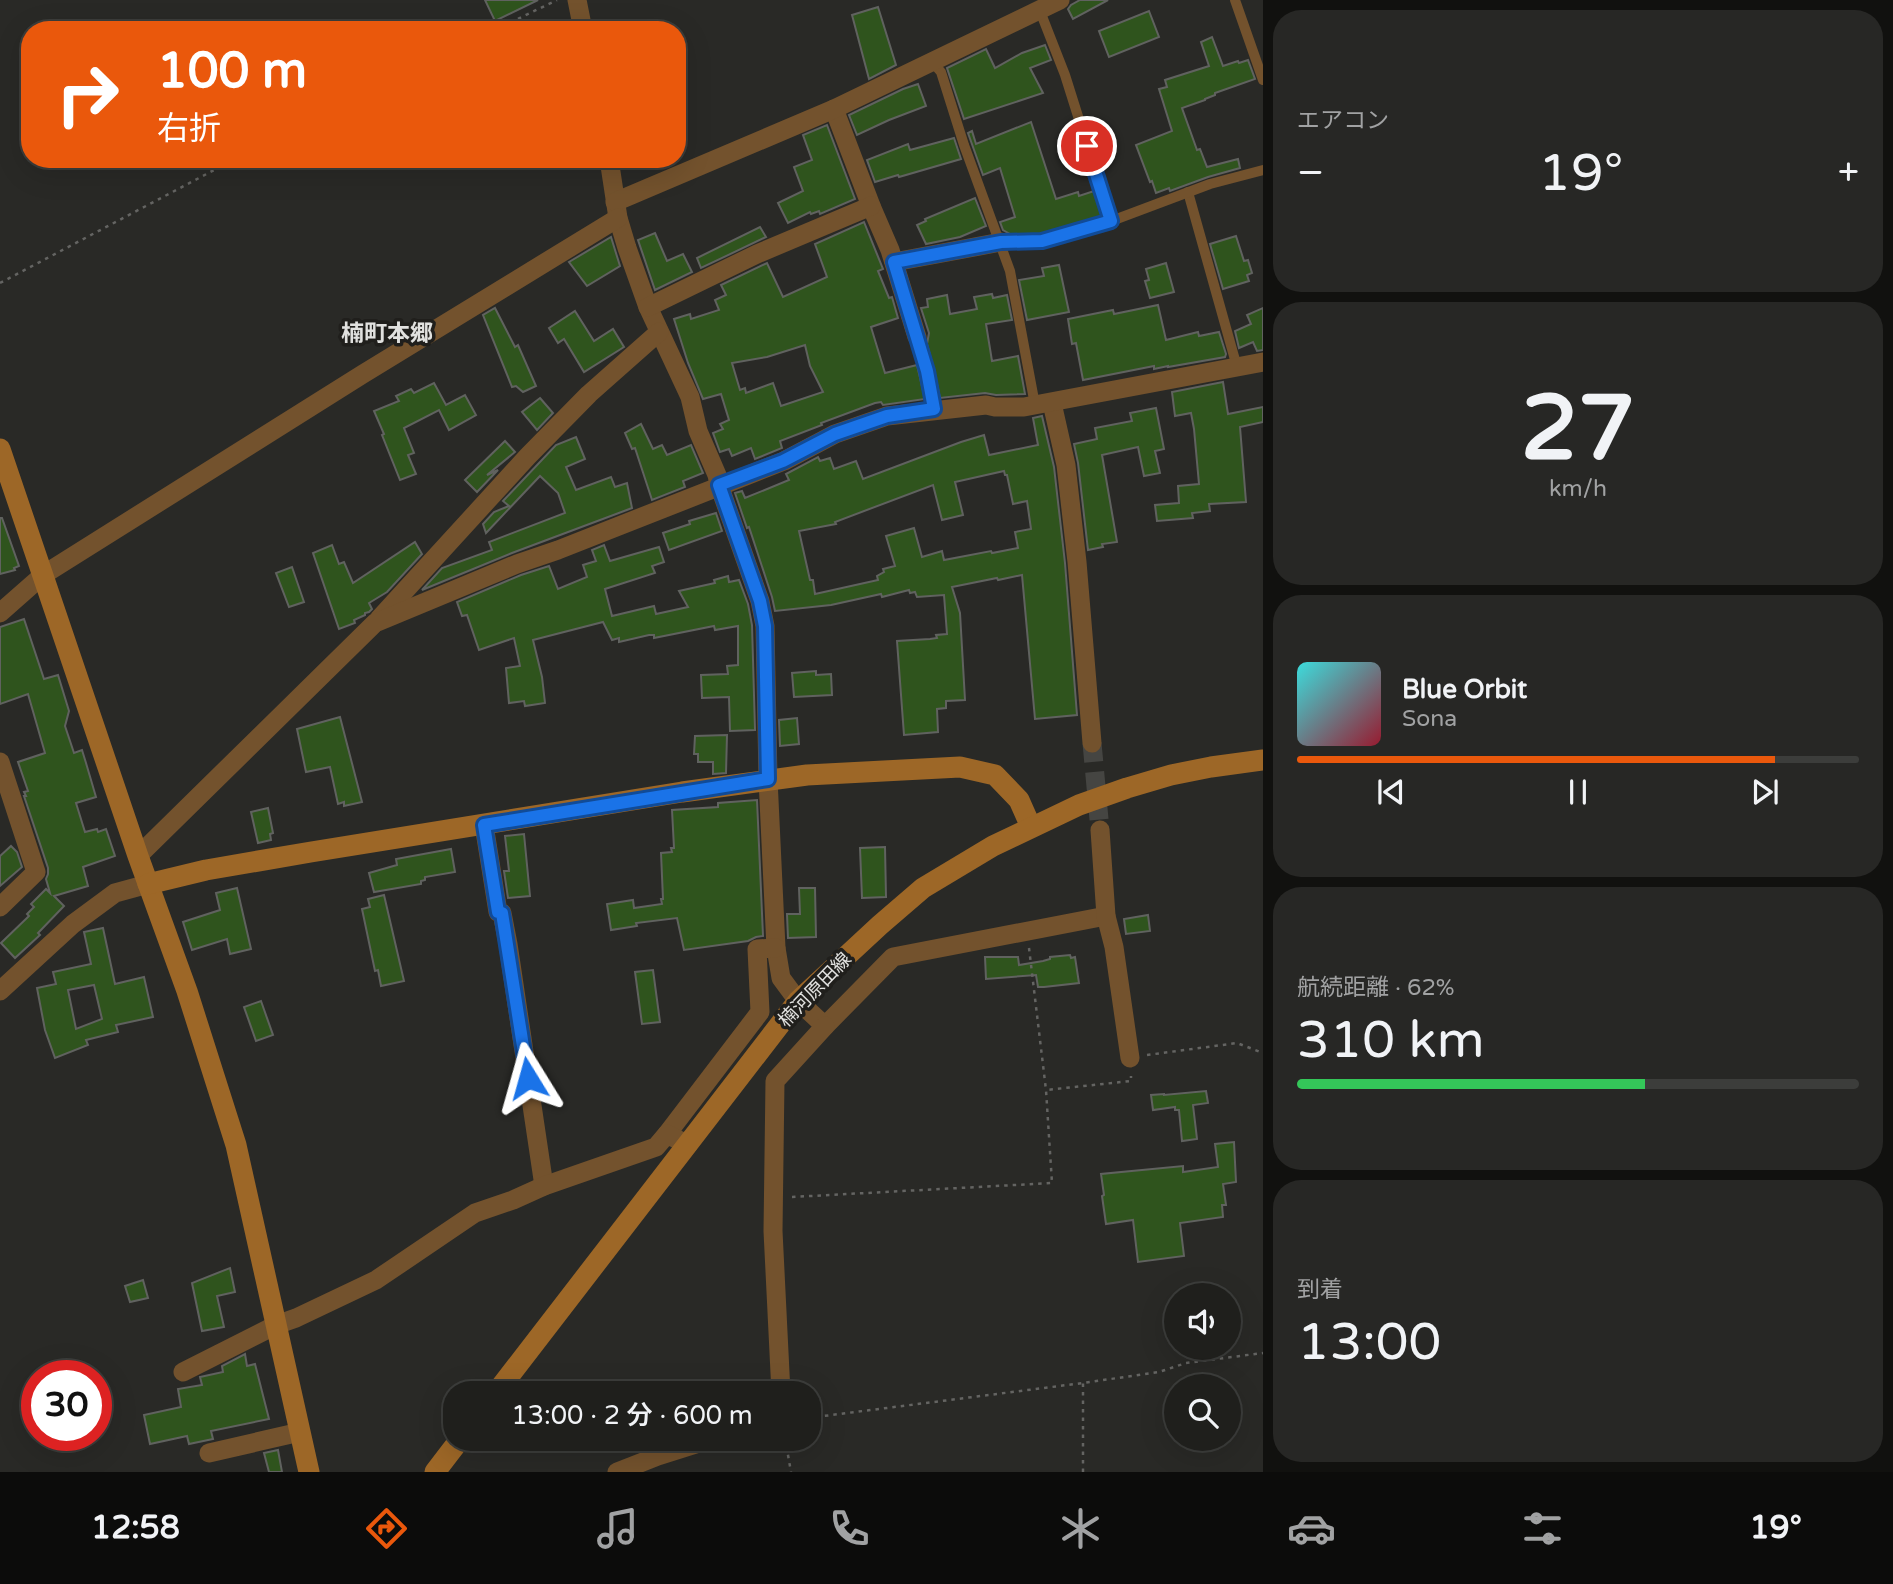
<!DOCTYPE html>
<html lang="ja">
<meta charset="utf-8">
<style>
:root{--surface:#1f1f1c;--page:#272725;--text:#f1f3f6;--muted:#a1a2a3;--line:#3c3d3b;--accent:#ea580c}
body{margin:0;font-family:"Varela Round","Noto Sans JP",sans-serif;background:var(--page);color:var(--text);height:100vh;display:flex;flex-direction:column;font-size:26px;white-space:nowrap}
*{box-sizing:border-box;margin:0}
p{font-size:23px;color:var(--muted)}
.icon{flex:none;width:38px;height:38px;fill:none;stroke:currentColor;stroke-width:2;stroke-linecap:round;stroke-linejoin:round}
.map{position:relative;flex:1;overflow:hidden}
.panel{display:flex;flex-direction:column;gap:10px;padding:10px;background:#11110f;width:630px}
.panel>*{flex:none}
.banner{position:absolute;left:21px;top:21px;width:665px;height:147px;border-radius:28px;box-shadow:0 7px 28px #0002,0 0 0 2px var(--line);background:#ea580c;color:#fff;overflow:hidden}
.buttons{position:absolute;left:1164px;top:1283px;display:grid;gap:14px}
.buttons a{display:grid;place-items:center;width:77px;height:77px;border-radius:50%;background:var(--surface);box-shadow:0 7px 28px #0002,0 0 0 2px var(--line);font-size:35px}
.speed{position:absolute;left:21px;top:1360px;display:flex;gap:14px;font-size:35px;font-weight:700;text-align:center}
.speed>*{display:grid;place-content:center;width:91px;height:91px;border-radius:50%;background:var(--surface);box-shadow:0 7px 28px #0002,0 0 0 2px var(--line);line-height:1}
.speed .limit{border:10px solid #d22;background:#fff;color:#111}
.pin{position:absolute;display:grid;place-items:center;width:60px;height:60px;color:#fff;margin:-30px;border:4px solid #fff;border-radius:50%;box-shadow:0 2px 7px #0007}
.me{position:absolute;width:77px;margin:-38px;rotate:352deg;stroke-linejoin:round;filter:drop-shadow(0 0 5px #0008)}
.turn{display:flex;align-items:center;gap:24px;height:147px;padding:0 21px;font-size:32px}
.turn .icon{width:91px;height:91px;stroke-width:2.5}
.turn b{display:block;font-size:49px;line-height:60px}
.big{font-size:52px;font-weight:600;line-height:1.1}
.panel .widget{flex:1;display:flex;flex-direction:column;justify-content:center;gap:10px;min-width:0;padding:0 24px;border-radius:28px;background:var(--page)}
.panel .dial{align-items:center;gap:0}
.dial b{font-size:91px;line-height:1}
.song{display:flex;align-items:center;gap:21px}
.cover{width:84px;height:84px;border-radius:10px;background:linear-gradient(135deg,hsl(180 70% 55%),hsl(350 70% 35%))}
.played{height:7px;border-radius:4px;background:linear-gradient(90deg,var(--accent) 85%,var(--line) 85%)}
.keys{display:flex;justify-content:space-around;direction:ltr}
.heat{display:flex;justify-content:space-between;align-items:center;font-size:38px;direction:ltr}
.charge{height:10px;border-radius:5px;background:linear-gradient(90deg,#34c759 62%,var(--line) 0)}
.trip{position:absolute;left:443px;top:1381px;width:378px;height:70px;border-radius:28px;background:var(--surface);box-shadow:0 7px 28px #0002,0 0 0 2px var(--line);font-weight:600;line-height:70px;text-align:center}
.tabs{display:flex;height:112px;justify-content:space-around;align-items:center;background:#0c0c0b;color:var(--muted)}
.tabs .icon{width:49px;height:49px}
.tabs .current{color:var(--accent)}
.tabs b{font-size:32px;color:var(--text)}
main{display:flex;flex:1;min-height:0}
.map>svg:first-child{display:block}
</style>
<main>
<div class="map">
<svg width="1263" height="1472" viewBox="0 0 1263 1472">
<rect width="100%" height="100%" fill="#292926"/>
<!-- building -->
<g fill="#2f541d" stroke="#60625f" stroke-width="2" fill-rule="evenodd">
<path d="M485,0H538L495,21Z"/>
<path d="M1080,0H1108L1073,19L1068,9L1071,5Z"/>
<path d="M878,7L896,65L869,79L852,15Z"/>
<path d="M1149,11L1159,37L1109,57L1099,31Z"/>
<path d="M1212,37L1223,66L1238,61L1239,63L1248,60L1255,79L1215,93V95L1205,99V100L1182,108L1197,150L1200,149L1207,167L1238,159L1240,168L1208,177L1170,191L1169,188L1156,193L1152,181L1150,182L1136,145L1172,131L1159,89L1167,87L1165,80L1209,66L1201,42Z"/>
<path d="M1045,45L1051,60L1030,68L1043,93L964,119L947,68L986,49L995,68L1022,53Z"/>
<path d="M918,84L926,106L889,120L857,135L849,115L903,89Z"/>
<path d="M1031,122L1056,199L1078,192L1079,196L1094,191L1102,216L1041,234H1010L1003,230L1000,222L1015,217L1000,168L983,175L968,133L972,131L976,144Z"/>
<path d="M827,125L855,199L820,214L819,211L811,214L810,212L788,223L778,203L803,191L794,167L812,160L803,135Z"/>
<path d="M954,138L961,159L899,177L898,175L875,182L867,160L908,144L910,150Z"/>
<path d="M975,198L986,226L960,237L926,244L917,225L926,221L925,219Z"/>
<path d="M864,222L883,269L878,271L889,298L892,297L898,318L871,327L885,373L917,365L925,399L883,405L881,402L875,403L821,423L822,425L780,441L782,448L755,459L751,448L732,456L729,449L720,452L713,433L723,429L720,424L729,420L721,394L703,399L688,363L674,319L690,314L691,319L719,310L715,300L726,295L721,285L767,263L783,297L827,277L815,244ZM805,345L810,366L823,392L781,406L773,383L746,393L745,388L740,390L732,363L767,357Z"/>
<path d="M760,227L766,237L701,268L697,258Z"/>
<path d="M655,233L667,261L683,254L692,272L655,290L638,240Z"/>
<path d="M1236,236L1244,261L1248,260L1252,273L1247,275L1249,281L1223,289L1210,244Z"/>
<path d="M611,237L620,266L587,286L569,262Z"/>
<path d="M1166,263L1174,292L1150,298L1145,281L1149,280L1146,269Z"/>
<path d="M1059,265L1069,312L1027,320L1019,280L1044,276L1042,268Z"/>
<path d="M992,294L993,298L1007,295L1012,320L986,324L992,361L1018,356L1025,394L996,395L985,393L940,398L934,370L927,344L929,333L921,308L928,307L927,299L947,295L950,314L977,309L974,297Z"/>
<path d="M1158,305L1166,340L1198,332L1199,336L1219,332L1226,354L1225,357L1168,367V366L1154,369V366L1083,380L1076,343L1072,344L1068,319L1113,310L1114,314Z"/>
<path d="M495,308L515,347L518,345L536,386L523,392L516,386L512,387L483,315Z"/>
<path d="M1263,308V350L1257,351L1253,342L1239,348L1235,331L1251,324L1247,315Z"/>
<path d="M575,311L594,341L613,329L624,347L584,372L564,339L558,343L549,328Z"/>
<path d="M1223,382L1228,414L1263,407V422L1240,427L1246,502L1209,504L1210,511L1192,513L1193,518L1157,521L1155,505L1179,503L1178,486L1199,484L1194,429L1191,413L1175,416L1172,392Z"/>
<path d="M434,383L446,405L465,395L476,415L449,430L439,410L404,428L414,453L408,455L416,474L400,480L382,435L384,434L374,411L399,401L396,396L411,389L414,393Z"/>
<path d="M540,398L553,413L537,430L522,412Z"/>
<path d="M1156,408L1164,449L1155,451L1160,473L1144,476L1138,447L1102,455L1117,542L1102,544L1103,547L1088,550L1078,463L1074,444L1097,439L1095,428L1132,421L1130,413Z"/>
<path d="M1042,416L1054,467L1065,563L1077,715L1035,719L1022,575L998,580L997,578L952,587L960,613L965,700L946,701V708L937,709L938,732L904,735L897,641L930,639L937,638L936,635L947,634L944,595L917,597L915,592L910,593L909,590L882,597L881,594L831,605L775,611L772,597L749,527L747,528L735,493L742,491L745,498L789,480L786,474L818,457L820,461L830,458L834,469L856,461L863,479L961,442L984,435L989,455L1038,445L1033,418ZM1004,471L1005,475H1007L1013,504L1027,501L1031,529L1015,532L1018,548L992,553L991,551L944,560L942,551L922,557L914,528L886,536L895,566L883,569L884,572L877,576L878,580L815,594L813,580H810L799,531L836,524L835,522L933,485L942,520L963,515L955,482Z"/>
<path d="M641,424L653,449L662,445L667,455L691,445L703,473L683,481L685,487L652,500L635,448L632,449L625,433Z"/>
<path d="M576,437L585,459L566,467L576,490L611,477L615,487L627,483L632,508L512,553L422,590L442,568L492,550L489,542L565,513L558,493L540,476L486,533L483,524L494,512L509,506L503,501L556,445Z"/>
<path d="M505,441L515,452L487,475L498,470L477,492L465,480Z"/>
<path d="M716,513L722,531L669,550L663,533L690,524L689,521Z"/>
<path d="M0,518H2L19,566L14,568L15,570L0,574Z"/>
<path d="M415,542L422,554L387,592L369,603L372,609L369,612L365,613V615L354,620L355,623L339,629L313,553L332,545L339,564L344,562L353,583Z"/>
<path d="M604,545L610,561L659,547L664,562L652,566L655,573L605,589L612,616L654,606L656,614L688,607L679,591L715,583L714,580L728,576L729,582L739,580L748,604L752,625L755,730L730,731L729,697L702,698L701,675L728,674L727,666L738,665V626L715,630L714,626L654,638V635H649L619,642V638L612,640L603,622L533,640L542,677L545,703L525,706L524,701L509,703L506,668L520,666L514,638L479,650L467,615L462,616L457,602L521,575L549,566L558,589L587,577L583,565L596,561L592,550Z"/>
<path d="M292,567L304,602L289,607L276,573Z"/>
<path d="M24,619L44,679L58,675L69,711L65,726L74,753L82,750L86,763L96,797L76,803L85,832L97,829L98,832L106,829L115,856L83,867L88,886L54,896L64,906L38,933L40,935L15,958L1,943L29,916L27,914L34,907L31,904L46,889L50,893L46,879L48,874V868L24,796H26L24,792L28,791L18,762L45,753L28,694L0,704V627Z"/>
<path d="M816,671V675L831,674L832,695L794,697L792,673Z"/>
<path d="M340,717L362,802L344,806V802L338,804L330,767L306,772L297,729Z"/>
<path d="M797,718L799,744L780,746L779,720Z"/>
<path d="M727,735L726,773L713,774V762H698V754H694L695,736Z"/>
<path d="M757,800L763,936L756,937L748,941L684,950L677,918L636,923L637,926L611,930L607,904L633,900L634,908L662,904L661,899H663L661,853L672,852L671,848H674L672,810L718,807V803Z"/>
<path d="M268,808L273,833L270,834L271,840L258,843L251,812Z"/>
<path d="M524,834L530,896L508,898L504,871H509L505,836Z"/>
<path d="M11,846L17,852L22,867L0,886V856Z"/>
<path d="M885,847L886,897L862,898L860,848Z"/>
<path d="M451,849L455,872L425,877V880L421,881V884L374,892L369,873L397,865L396,859Z"/>
<path d="M237,888L251,949L230,954L227,939L192,950L183,922L220,910L216,893Z"/>
<path d="M799,888H815L816,937L788,938L787,914H800Z"/>
<path d="M384,895L404,981L381,986L378,970L375,971L362,909L370,907L368,899Z"/>
<path d="M1148,915L1150,931L1126,934L1124,919Z"/>
<path d="M103,928L115,984L144,977L153,1017L116,1025L118,1032L86,1040L88,1045L55,1058L45,1030L37,988L56,984L53,972L91,964L84,932ZM94,985L102,1019L76,1029L68,990Z"/>
<path d="M1070,955L1071,958L1075,957L1079,983L1044,987H1038L1036,975L986,979L985,957H1018L1019,965L1043,961L1050,959V957Z"/>
<path d="M653,970L660,1022L642,1024L635,972Z"/>
<path d="M261,1001L273,1035L256,1041L244,1007Z"/>
<path d="M1206,1091L1208,1103L1193,1105L1197,1139L1182,1141L1179,1110H1175V1107L1153,1110L1151,1095L1164,1094V1095Z"/>
<path d="M1234,1142L1236,1182L1223,1184L1226,1205H1222L1223,1217L1180,1223L1184,1256L1138,1262L1133,1220L1106,1224L1102,1196L1104,1195L1101,1174L1183,1166V1172L1218,1167L1215,1144Z"/>
<path d="M230,1268L235,1292L217,1296L224,1327L202,1331L192,1283Z"/>
<path d="M143,1280L148,1298L130,1302L125,1286Z"/>
<path d="M245,1354L247,1366L255,1364L269,1419L211,1431L213,1439L189,1444L187,1436L150,1444L144,1415L181,1407L178,1389L202,1385L200,1377L223,1372L222,1366Z"/>
<path d="M278,1450L282,1472H269L264,1453Z"/>
</g>
<g fill="none" stroke-linecap="round" stroke-linejoin="round">
<!-- street-tunnel -->
<path stroke="#454542" stroke-width="19" stroke-dasharray="19 10" stroke-linecap="butt" d="M1092,743L1100,830"/>
<!-- path -->
<g stroke="#646462" stroke-width="2.5" stroke-dasharray="3.5 5" stroke-linecap="butt">
<path d="M495,30L557,0"/>
<path d="M0,283L235,159"/>
<path d="M1029,948L1046,1090"/>
<path d="M1147,1055L1237,1043L1263,1053"/>
<path d="M792,1197L1052,1183L1046,1090L1131,1081V1076"/>
<path d="M808,1418L1083,1383L1159,1372L1186,1363L1263,1353"/>
<path d="M785,1438L791,1472"/>
<path d="M1083,1472V1383"/>
</g>
<!-- lane -->
<g stroke="#73522d" stroke-width="10">
<path d="M1235,0L1263,80"/>
<path d="M1040,11L1065,75L1111,221"/>
<path d="M932,62L941,72L964,145L1010,271L1035,405"/>
<path d="M1188,192L1237,367"/>
<path d="M1001,242L1042,241L1062,236L1106,223L1210,184L1263,170"/>
<path d="M917,337L927,371L934,409"/>
</g>
<!-- street -->
<g stroke="#73522d" stroke-width="19">
<path d="M577,0L583,30"/>
<path d="M834,109L871,206L890,250L917,337"/>
<path d="M609,159L618,218L627,248L648,307L690,397L698,431L717,475L719,485L760,601L765,626L768,779L776,948L781,978L798,1001L825,1026L893,957L1106,916"/>
<path d="M615,202L834,109L1060,0"/>
<path d="M894,262L1001,242"/>
<path d="M648,307L757,254L871,206"/>
<path d="M1052,403L1066,465L1077,562L1092,743"/>
<path d="M0,613L43,575L363,374L618,218"/>
<path d="M379,619L528,456L589,394L659,332"/>
<path d="M0,762L36,872L0,907"/>
<path d="M484,825L498,912L502,913L508,944L544,1186"/>
<path d="M1100,830L1106,916L1114,947L1130,1058"/>
<path d="M138,856L375,623L517,564L558,550L784,461L835,434L887,416L986,405L995,407H1024L1263,362"/>
<path d="M0,991L73,924L115,893L148,884"/>
<path d="M667,1134L760,1012L757,949L776,948"/>
<path d="M183,1372L276,1325L296,1318L376,1280L475,1213L513,1200L544,1186L656,1147L667,1134L688,1145"/>
<path d="M781,1393L773,1231L775,1081L825,1026"/>
<path d="M209,1453L300,1432"/>
<path d="M617,1472L658,1456L715,1438"/>
</g>
<!-- secondary -->
<g stroke="#9d6727" stroke-width="21">
<path d="M0,449L138,856L187,991L236,1145L309,1472"/>
<path d="M148,884L206,870L311,852L682,792L807,775L960,767L995,775L1019,800L1031,827"/>
<path d="M496,1393L798,1001L880,925L923,888L993,846L1079,805L1127,788L1171,775L1211,767L1263,760"/>
<path d="M435,1472L461,1438"/>
</g>
</g>
<g fill="none" stroke-linecap="round" stroke-linejoin="round">
<!-- route casing -->
<g stroke="#114b97" stroke-width="18">
<path id="route" d="M528,1078L502,913L498,912L484,825L768,779L765,626L760,601L719,485L783,461L835,434L887,416L934,409L927,371L894,262L1001,242L1042,241L1111,221L1087,146"/>
</g>
<!-- route -->
<use href="#route" stroke="#1a73e8" stroke-width="12"/>
</g>
<g text-anchor="middle" dominant-baseline="central" stroke-width="7" stroke-linejoin="round" paint-order="stroke">
<!-- street labels -->
<g font-size="19" fill="#e1e1df" stroke="#201f1c">
<text transform="translate(815 990) rotate(-46)">楠河原田線</text>
</g>
<!-- quarter labels -->
<g font-size="23" font-weight="bold" fill="#e1e1df" stroke="#201f1c">
<text x="387" y="334">楠町本郷</text>
</g>
</g>
</svg>
<div class="buttons">
<a><svg class="icon" aria-label="sound" viewBox="0 0 24 24"><path d="M4 9h4l5-4v14l-5-4H4zM17 9q2 3 0 6"/></svg></a>
<a><svg class="icon" aria-label="search" viewBox="0 0 24 24"><circle cx="10" cy="10" r="6"/><path d="M15 15l6 6"/></svg></a>
</div>
<div class="speed"><div class="limit">30</div></div>
<div class="pin" style="left:1087px;top:146px;background:#d93025"><svg class="icon" aria-label="arrive" viewBox="0 0 24 24"><path d="M6 21V4h12l-3 4 3 4H6"/></svg></div>
<svg class="me" style="left:528px;top:1078px" viewBox="-20 -20 40 40"><path d="M0-17L14 15 0 8-14 15z" fill="#1a73e8" stroke="#fff" stroke-width="4"/></svg>
<div class="trip">13:00 · 2 分 · 600 m</div>
<div class="banner">
<div class="turn"><svg class="icon" aria-label="right" viewBox="0 0 24 24"><path d="M7 20v-9h11M14 6l5 5-5 5"/></svg><div><b>100 m</b>右折</div></div>
</div>
</div>
<section class="panel">
<div class="widget"><p>エアコン</p>
<div class="heat"><a>−</a><b class="big">19°</b><a>+</a></div>
</div>
<div class="widget dial"><b>27</b><p>km/h</p></div>
<div class="widget">
<div class="song"><i class="cover"></i><div><b>Blue Orbit</b><p>Sona</p></div></div>
<div class="played"></div>
<div class="keys"><svg class="icon" aria-label="previous" viewBox="0 0 24 24"><path d="M18 5L8 12l10 7zM5 5v14"/></svg><svg class="icon" aria-label="pause" viewBox="0 0 24 24"><path d="M8 5v14M16 5v14"/></svg><svg class="icon" aria-label="next" viewBox="0 0 24 24"><path d="M6 5l10 7-10 7zM19 5v14"/></svg></div>
</div>
<div class="widget"><p>航続距離 · 62%</p><b class="big">310 km</b><div class="charge"></div></div>
<div class="widget"><p>到着</p><b class="big">13:00</b></div>
</section>
</main>
<nav class="tabs">
<b>12:58</b>
<svg class="icon current" aria-label="directions" viewBox="0 0 24 24"><path d="M12 3l9 9-9 9-9-9zM9 14v-3h6M13 9l2 2-2 2"/></svg>
<svg class="icon" aria-label="music" viewBox="0 0 24 24"><path d="M9 18V5l10-2v13"/><circle cx="6" cy="18" r="3"/><circle cx="16" cy="16" r="3"/></svg>
<svg class="icon" aria-label="phone" viewBox="0 0 24 24"><path d="M5 4h4l2 5-3 2q2 4 5 5l2-3 5 2v4C11 20 4 13 5 4z"/></svg>
<svg class="icon" aria-label="climate" viewBox="0 0 24 24"><path d="M12 3v18M4 7l16 10M4 17L20 7"/></svg>
<svg class="icon" aria-label="car" viewBox="0 0 24 24"><path d="M5 17H2v-5l4-1 3-4h7l3 4 3 1v5h-3M9 17h6M6 11h13"/><circle cx="7" cy="17" r="2"/><circle cx="17" cy="17" r="2"/></svg>
<svg class="icon" aria-label="filters" viewBox="0 0 24 24"><path d="M4 7h16M4 17h16"/><circle cx="9" cy="7" r="2"/><circle cx="15" cy="17" r="2"/></svg>
<b>19°</b>
</nav>
